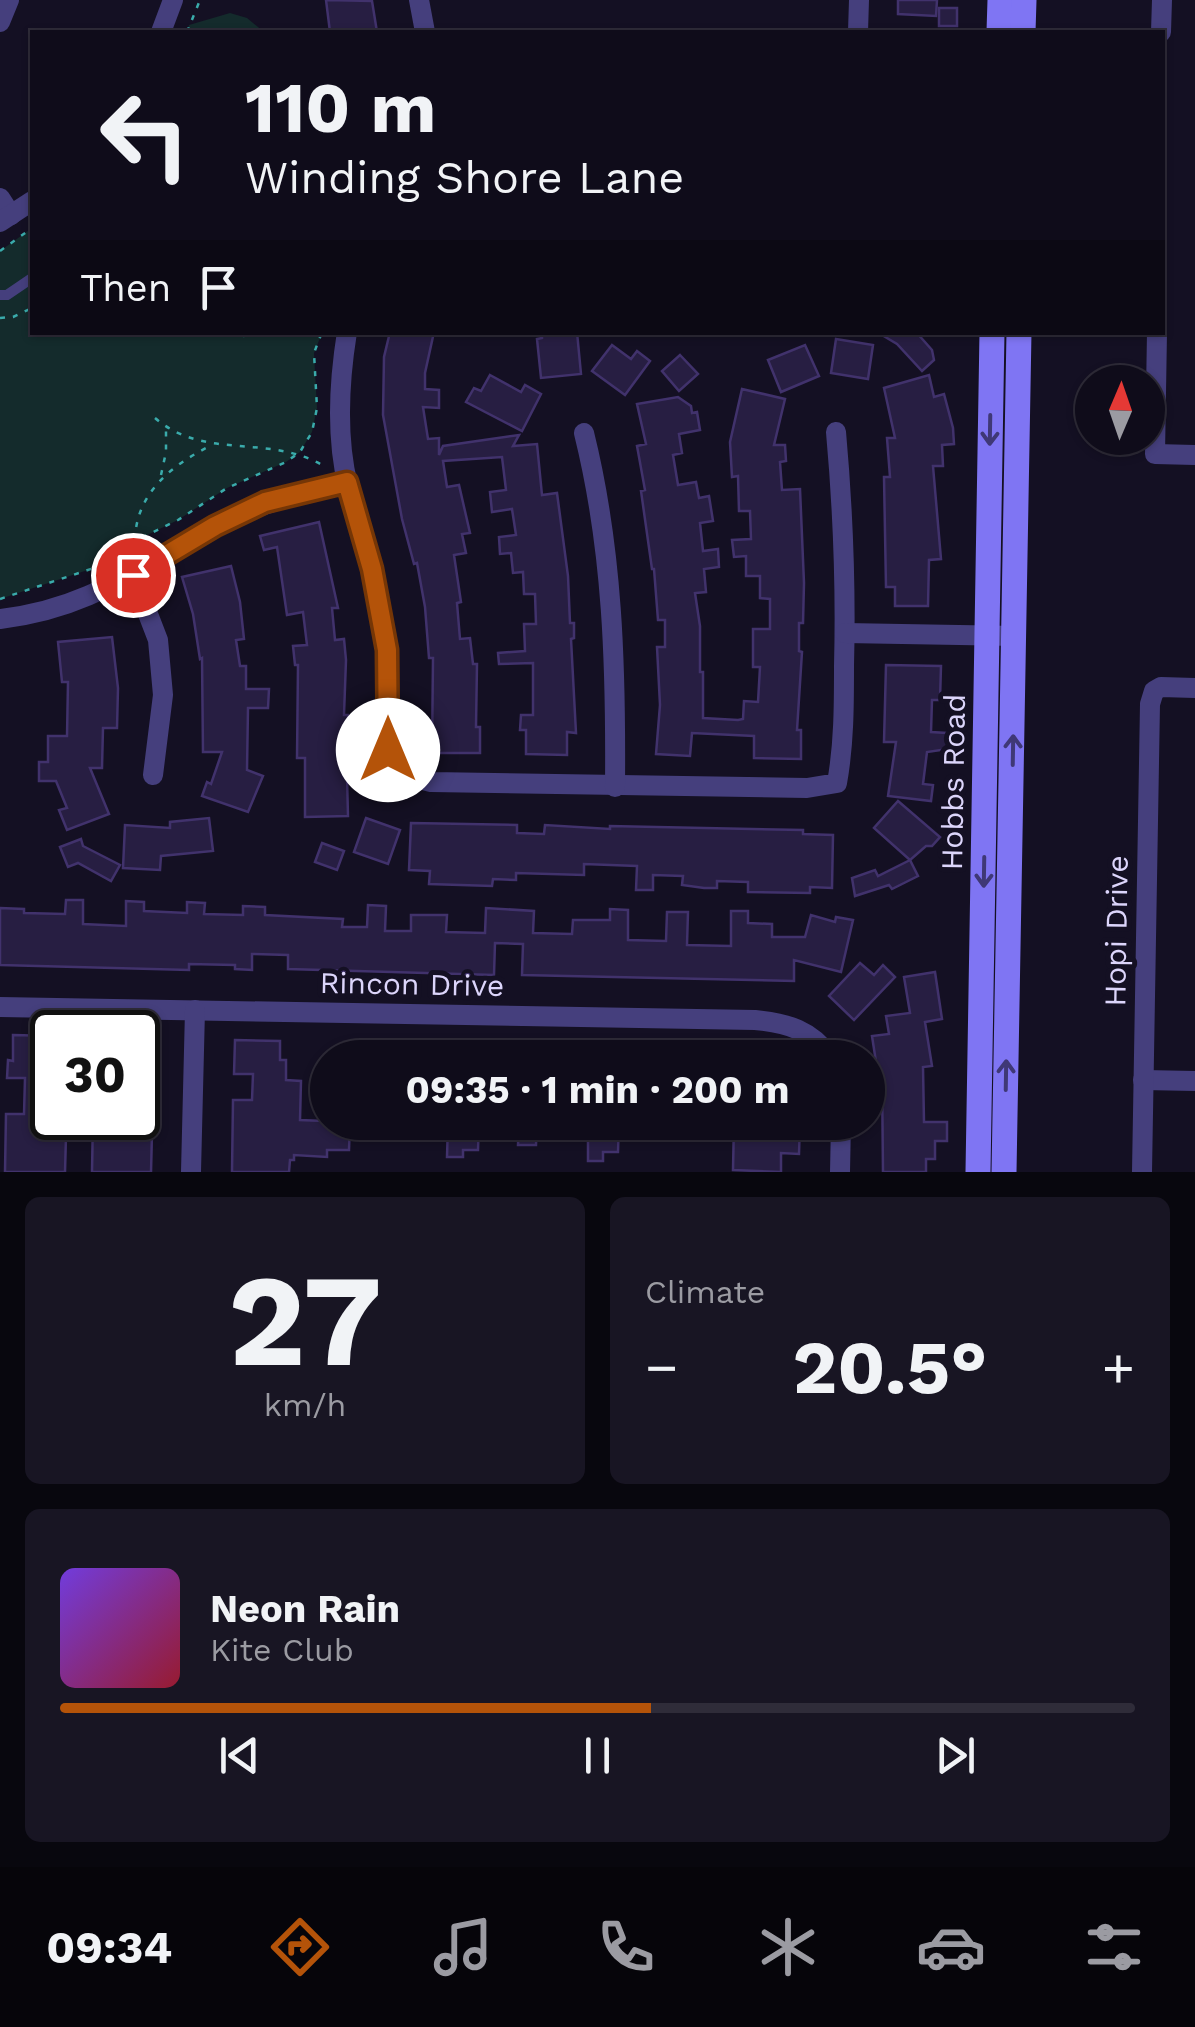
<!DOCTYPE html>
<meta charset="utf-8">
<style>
:root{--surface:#0f0c1a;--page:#181523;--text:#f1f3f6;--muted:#9b9ba2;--line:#2f2c39;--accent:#b45309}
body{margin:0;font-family:"Work Sans",sans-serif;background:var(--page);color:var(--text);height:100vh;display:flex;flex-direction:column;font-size:38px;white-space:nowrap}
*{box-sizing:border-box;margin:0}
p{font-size:32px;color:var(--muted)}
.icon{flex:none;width:55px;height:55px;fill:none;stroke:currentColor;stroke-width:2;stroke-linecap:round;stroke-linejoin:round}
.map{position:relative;height:1172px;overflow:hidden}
.details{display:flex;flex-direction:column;gap:25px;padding:25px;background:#08070e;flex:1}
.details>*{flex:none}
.banner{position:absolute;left:30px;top:30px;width:1135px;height:305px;border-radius:0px;box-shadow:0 2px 8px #0004,0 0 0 2px var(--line);background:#0f0c1a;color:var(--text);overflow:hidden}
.needle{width:65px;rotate:2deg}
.fabs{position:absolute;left:1075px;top:365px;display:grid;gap:20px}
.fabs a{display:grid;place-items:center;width:90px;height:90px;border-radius:50%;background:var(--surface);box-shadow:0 2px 8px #0004,0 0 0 2px var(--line);font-size:50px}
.speed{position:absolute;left:30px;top:1010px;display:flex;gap:20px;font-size:50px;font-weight:700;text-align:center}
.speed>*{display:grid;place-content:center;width:130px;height:130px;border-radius:50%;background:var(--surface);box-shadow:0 2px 8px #0004,0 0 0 2px var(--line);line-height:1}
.speed .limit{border:5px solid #111;border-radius:15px;background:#fff;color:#111}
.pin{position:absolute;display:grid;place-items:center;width:85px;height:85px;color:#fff;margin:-42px;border:5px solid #fff;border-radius:50%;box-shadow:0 2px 10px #0007}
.me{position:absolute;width:110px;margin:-55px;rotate:0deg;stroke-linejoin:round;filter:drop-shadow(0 0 8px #0008)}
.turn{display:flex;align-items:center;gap:35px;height:210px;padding:0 50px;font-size:45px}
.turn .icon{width:130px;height:130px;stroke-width:2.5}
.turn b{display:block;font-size:70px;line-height:85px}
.then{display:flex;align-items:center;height:95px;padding:0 50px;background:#0003;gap:20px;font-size:38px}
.big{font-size:75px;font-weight:700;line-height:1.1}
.details .tile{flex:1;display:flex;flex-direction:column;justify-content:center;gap:15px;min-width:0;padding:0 35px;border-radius:15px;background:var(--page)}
.details .dial{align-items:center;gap:0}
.dial b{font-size:130px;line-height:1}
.song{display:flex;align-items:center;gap:30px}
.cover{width:120px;height:120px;border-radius:15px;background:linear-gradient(135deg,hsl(260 70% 55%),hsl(350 70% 35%))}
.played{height:10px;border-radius:5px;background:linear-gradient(90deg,var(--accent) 55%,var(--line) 55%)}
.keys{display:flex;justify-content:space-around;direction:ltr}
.heat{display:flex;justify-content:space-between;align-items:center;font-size:55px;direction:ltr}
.details .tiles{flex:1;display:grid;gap:25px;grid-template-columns:1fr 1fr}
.tile:last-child{grid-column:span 2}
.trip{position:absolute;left:310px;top:1040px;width:575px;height:100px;border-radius:50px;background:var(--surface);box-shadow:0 2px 8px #0004,0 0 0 2px var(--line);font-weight:700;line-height:100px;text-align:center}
.tabs{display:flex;height:160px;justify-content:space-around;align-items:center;background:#06050a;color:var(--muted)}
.tabs .icon{width:70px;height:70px}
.tabs .selected{color:var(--accent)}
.tabs b{font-size:45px;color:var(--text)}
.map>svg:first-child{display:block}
</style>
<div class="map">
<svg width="1195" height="1172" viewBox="0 0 1195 1172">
<rect width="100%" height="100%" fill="#141023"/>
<!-- green -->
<g fill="#142b2c">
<path d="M230,13L247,18L264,32H187L189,25Z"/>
<path d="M32,228V332L322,333L314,353L317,408L312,432L300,452L286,462L227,488L178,520L135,541L97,567L0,599V251Z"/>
</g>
<!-- building -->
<g fill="#271e42" stroke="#41326c" stroke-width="2.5">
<path d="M326,0L372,1L377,32H330Z"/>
<path d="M898,0H937L936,16L898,14Z"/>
<rect x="939" y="8" width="18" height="18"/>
<path d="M390,332H434L425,373V389L439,390V408L423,407L428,439L439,438V455L443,446L519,435L513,446L537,444L542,495L557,493L568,576L570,623H574V638L571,639L576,733L567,732V755L526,754V730H520L521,715H533V663L499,664L498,653L525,651L524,624H536L535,594H524L523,572L513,573L511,553L500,554L499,537L516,535L512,509L492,512L490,492L506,490L502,457L443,461L447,487L459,485L470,533L462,534L466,553L454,555L461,602L457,603L460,639L470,638L473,664H477L476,727H480V753H432L433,658H429L425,607L417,563L414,564L402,519L383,415L384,357Z"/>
<path d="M542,332H577L581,374L541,378L537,339L542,338Z"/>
<path d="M877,332H916L932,350L934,360L922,371L897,344Z"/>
<path d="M836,339L873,345L868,379L831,373Z"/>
<path d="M612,345L631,359L637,351L650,361L625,395L592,371Z"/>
<path d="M805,345L819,376L781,392L768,360Z"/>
<path d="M680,355L698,374L679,391L662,371Z"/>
<path d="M490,375L521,392L525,385L541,394L522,431L466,402L474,388L481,391Z"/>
<path d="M929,375L934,397L944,394L953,428L954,444L942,445L943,466H933L941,559L929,560L928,606H895V587H886L884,477H890L887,438H895L884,388Z"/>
<path d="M742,389L785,399L774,445H785L786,461L780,462L782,490L800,489L804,583L803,623H799V651L802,652L797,730H801V759L754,758V736L692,733L690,756L656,754L660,705L657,647H665V620H658L654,569H652L641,491L645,490L637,446L646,444L637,404L678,397L691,406L692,413L697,412L700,430L679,434L682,453L673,455L678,485L696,482L699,498L709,496L713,521L700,523L703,551L718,549L719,567L704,569L706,592L695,593L700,626V672H703V718L738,720L743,719L744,701L758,702L760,667H753V629H770V599L760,598V576H746V556L734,557L732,540L751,539L750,511H739L738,476L732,477L730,442Z"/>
<path d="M319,522L338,608H332L335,640L344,639L346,660L344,715H348V736H344V776H347L348,816L305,817V758H297L298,665H295L293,646L307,645L303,612L287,615L277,547L264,550L260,536Z"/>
<path d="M231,566L240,602L244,639L236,640L240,666H246V689H269L268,708H248L247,770L263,776L248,812L202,796L207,782L211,784L222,752H203L202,658L200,659L193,614L182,577Z"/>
<path d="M112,637L118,688L117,728H103L102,768H90L109,814L67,830L59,810L67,808L56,781H39V762H48V736H67L68,682H62L58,642Z"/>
<path d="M886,665L941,666L940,700H932L931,732L947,733L948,749L927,752L923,784L933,785L931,801L888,796L896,742H884Z"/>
<path d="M898,801L940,837L932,846H926L910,860L918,876L892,889L889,885L855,896L852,878L875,870L878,876L910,860L874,828Z"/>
<path d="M209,818L213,851L161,856L160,870L123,868L125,825L170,828V822Z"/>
<path d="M366,818L400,830L388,864L354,852Z"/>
<path d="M411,823L517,825V833L544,834L545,825L610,829V826L803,830V834L833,835L832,888L810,887V893L748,892V882L717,881V888H704L682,885L683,876L653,875V890H636L637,866L584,864V875L516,873V880L493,879L492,886L429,884L430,871L409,870Z"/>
<path d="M81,839L83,846L120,865L111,881L78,863L68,867L60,847Z"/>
<path d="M322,843L344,851L337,870L315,862Z"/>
<path d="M66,900H83V924L126,926V901L144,902V911L187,913V902L205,903L204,914L243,915V906L265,907V915L343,919L342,927H367L368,905L386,906L385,931H411V915H447L446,932L485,933L486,908L534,911L533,933L572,934L573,920H610V909L628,910V940L666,941L667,912H688L687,945L731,946V911H748V923L772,924V937H805L811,915L835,922L836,917L853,920L841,972L794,960V981L522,975L523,944L495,943L494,975L288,969V955L252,954V970L235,969V965L189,964V970L0,965V908L24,909V913L65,914Z"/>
<path d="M860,963L874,975L883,965L895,977L854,1020L829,996Z"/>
<path d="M935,972L942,1019L925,1022L932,1066L923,1067L924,1122H947V1141H935V1159H926V1172H883L882,1074L878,1075L872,1036L889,1034L886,1016L910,1013L904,977Z"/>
<path d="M13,1035L52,1036V1118H61L60,1135L66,1136L65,1172H5L6,1114H24L25,1078H7L8,1060L13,1061Z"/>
<path d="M235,1040L280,1041V1060H286V1080L301,1081L300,1120L350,1122L349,1150H327V1157L294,1155V1160H290L289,1172H232L233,1100H252L253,1074H234Z"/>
<path d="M138,1055H154L151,1172H92L93,1118H138Z"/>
<path d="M448,1122H479L478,1150H463V1157H447Z"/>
<path d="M519,1122H537L536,1145H518Z"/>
<path d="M588,1122H619L618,1152H603V1161H588Z"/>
<path d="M734,1122H800L799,1154L781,1153V1172L733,1170Z"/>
</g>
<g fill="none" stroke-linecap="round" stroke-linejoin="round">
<!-- path -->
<g stroke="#3aabab" stroke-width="2.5" stroke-dasharray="5 8" stroke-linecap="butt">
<path d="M187,32L200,0"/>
<path d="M0,251L32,228"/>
<path d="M0,318L13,317L32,308"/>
<path d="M244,332L245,339"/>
<path d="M155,418C206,462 271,432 327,468"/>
<path d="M161,475L166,452V429"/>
<path d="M135,540C136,493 172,465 210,446"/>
<path d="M0,599L97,567L135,541L178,520L227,488L286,462L300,452L312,432L317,408L314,353L322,332"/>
</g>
<!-- lane -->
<path stroke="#453f7d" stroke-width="10" d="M0,295H7L32,278"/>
<!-- street -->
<g stroke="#453f7d" stroke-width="20">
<path d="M419,0L425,32"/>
<path d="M0,22L9,0"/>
<path d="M161,32L173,0"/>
<path d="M858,32L859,0"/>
<path d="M1161,32L1162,0"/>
<path d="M0,198L11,215"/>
<path d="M0,222L32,201"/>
<path d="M347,332C339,382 336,437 348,486C362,541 382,594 387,651C391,692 382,734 397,773L431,782L807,788L837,783C844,744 844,706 844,666C846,588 843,510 836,432"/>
<path d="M1157,332L1155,454L1195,455"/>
<path d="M584,433C613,550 616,667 615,787"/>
<path d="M133,575L158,640L163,695L153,775"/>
<path d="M0,619C94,608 138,566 216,525C258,504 302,493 347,482"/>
<path d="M845,633L1016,636"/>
<path d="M0,1007L755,1020C787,1023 812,1030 831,1058"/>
<path d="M1143,1080L1195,1081"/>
<path d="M191,1172L195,1010"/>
<path d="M840,1172L841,1122"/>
<path d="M1142,1172L1150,704L1154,691L1161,687L1195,688"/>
</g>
<!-- secondary -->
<g stroke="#7f75f3" stroke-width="25">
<path d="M999,32L1000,0"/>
<path d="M1023,32L1024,0"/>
<path d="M978,1172L992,332"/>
<path d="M1004,1172L1019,332"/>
</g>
</g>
<!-- one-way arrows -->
<defs><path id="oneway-shaft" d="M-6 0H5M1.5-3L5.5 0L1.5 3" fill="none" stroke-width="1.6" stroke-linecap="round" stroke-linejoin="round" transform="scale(2.5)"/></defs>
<g stroke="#3f3876">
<use href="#oneway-shaft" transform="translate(990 430) rotate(91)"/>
<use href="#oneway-shaft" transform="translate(1013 750) rotate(-89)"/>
<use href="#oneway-shaft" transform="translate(984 872) rotate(91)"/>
<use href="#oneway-shaft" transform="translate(1006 1075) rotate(-89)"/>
</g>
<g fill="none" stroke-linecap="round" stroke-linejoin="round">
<!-- route casing -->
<g stroke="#753606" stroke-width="25">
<path id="route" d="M133,575L215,526L265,502L347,482L372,569L387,650L388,750"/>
</g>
<!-- route -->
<use href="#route" stroke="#b45309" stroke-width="18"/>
</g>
<g text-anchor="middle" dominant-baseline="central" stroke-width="10" stroke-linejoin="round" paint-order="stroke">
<!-- street labels -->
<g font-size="30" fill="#dcd5fb" stroke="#141023">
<text transform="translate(953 782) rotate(-89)">Hobbs Road</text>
<text transform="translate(1116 931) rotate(-89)">Hopi Drive</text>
<text transform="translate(412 984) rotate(1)">Rincon Drive</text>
</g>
</g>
</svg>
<div class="fabs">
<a><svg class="needle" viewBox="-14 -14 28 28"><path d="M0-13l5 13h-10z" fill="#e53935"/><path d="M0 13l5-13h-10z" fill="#9b9ba2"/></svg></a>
</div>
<div class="speed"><div class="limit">30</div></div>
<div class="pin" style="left:133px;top:575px;background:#d93025"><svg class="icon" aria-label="arrive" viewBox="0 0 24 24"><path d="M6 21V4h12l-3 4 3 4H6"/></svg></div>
<svg class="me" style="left:388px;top:750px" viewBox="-20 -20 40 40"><circle r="19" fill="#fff"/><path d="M0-13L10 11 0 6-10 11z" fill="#b45309"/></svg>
<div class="trip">09:35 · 1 min · 200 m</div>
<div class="banner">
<div class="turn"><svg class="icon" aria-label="left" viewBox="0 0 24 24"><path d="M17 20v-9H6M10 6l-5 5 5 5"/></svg><div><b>110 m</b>Winding Shore Lane</div></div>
<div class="then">Then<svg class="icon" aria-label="arrive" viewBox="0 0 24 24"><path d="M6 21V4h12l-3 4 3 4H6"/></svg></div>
</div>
</div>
<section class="details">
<div class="tiles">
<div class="tile dial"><b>27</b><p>km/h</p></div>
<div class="tile"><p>Climate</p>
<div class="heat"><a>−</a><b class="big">20.5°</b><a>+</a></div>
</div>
<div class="tile">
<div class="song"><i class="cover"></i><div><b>Neon Rain</b><p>Kite Club</p></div></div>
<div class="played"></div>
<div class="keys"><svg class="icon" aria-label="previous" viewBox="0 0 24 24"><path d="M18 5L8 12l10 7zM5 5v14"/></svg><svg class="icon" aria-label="pause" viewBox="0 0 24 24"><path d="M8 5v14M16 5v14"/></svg><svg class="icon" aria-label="next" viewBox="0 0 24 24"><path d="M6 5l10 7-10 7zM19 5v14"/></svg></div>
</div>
</div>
</section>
<nav class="tabs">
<b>09:34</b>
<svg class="icon selected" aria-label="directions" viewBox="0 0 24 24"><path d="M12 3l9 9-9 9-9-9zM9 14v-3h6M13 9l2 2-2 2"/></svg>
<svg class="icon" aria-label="music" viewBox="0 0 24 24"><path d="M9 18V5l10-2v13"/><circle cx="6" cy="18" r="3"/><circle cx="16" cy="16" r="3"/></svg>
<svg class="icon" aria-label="phone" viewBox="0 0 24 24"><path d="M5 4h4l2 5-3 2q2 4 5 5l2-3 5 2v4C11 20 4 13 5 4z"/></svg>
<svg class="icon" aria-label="climate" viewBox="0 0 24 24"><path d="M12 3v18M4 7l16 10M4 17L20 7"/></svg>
<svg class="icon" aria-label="car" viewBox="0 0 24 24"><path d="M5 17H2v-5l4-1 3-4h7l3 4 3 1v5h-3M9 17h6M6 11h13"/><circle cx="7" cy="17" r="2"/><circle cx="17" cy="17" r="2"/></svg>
<svg class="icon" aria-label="filters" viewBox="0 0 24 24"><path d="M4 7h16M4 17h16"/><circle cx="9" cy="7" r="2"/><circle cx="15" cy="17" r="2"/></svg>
</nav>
